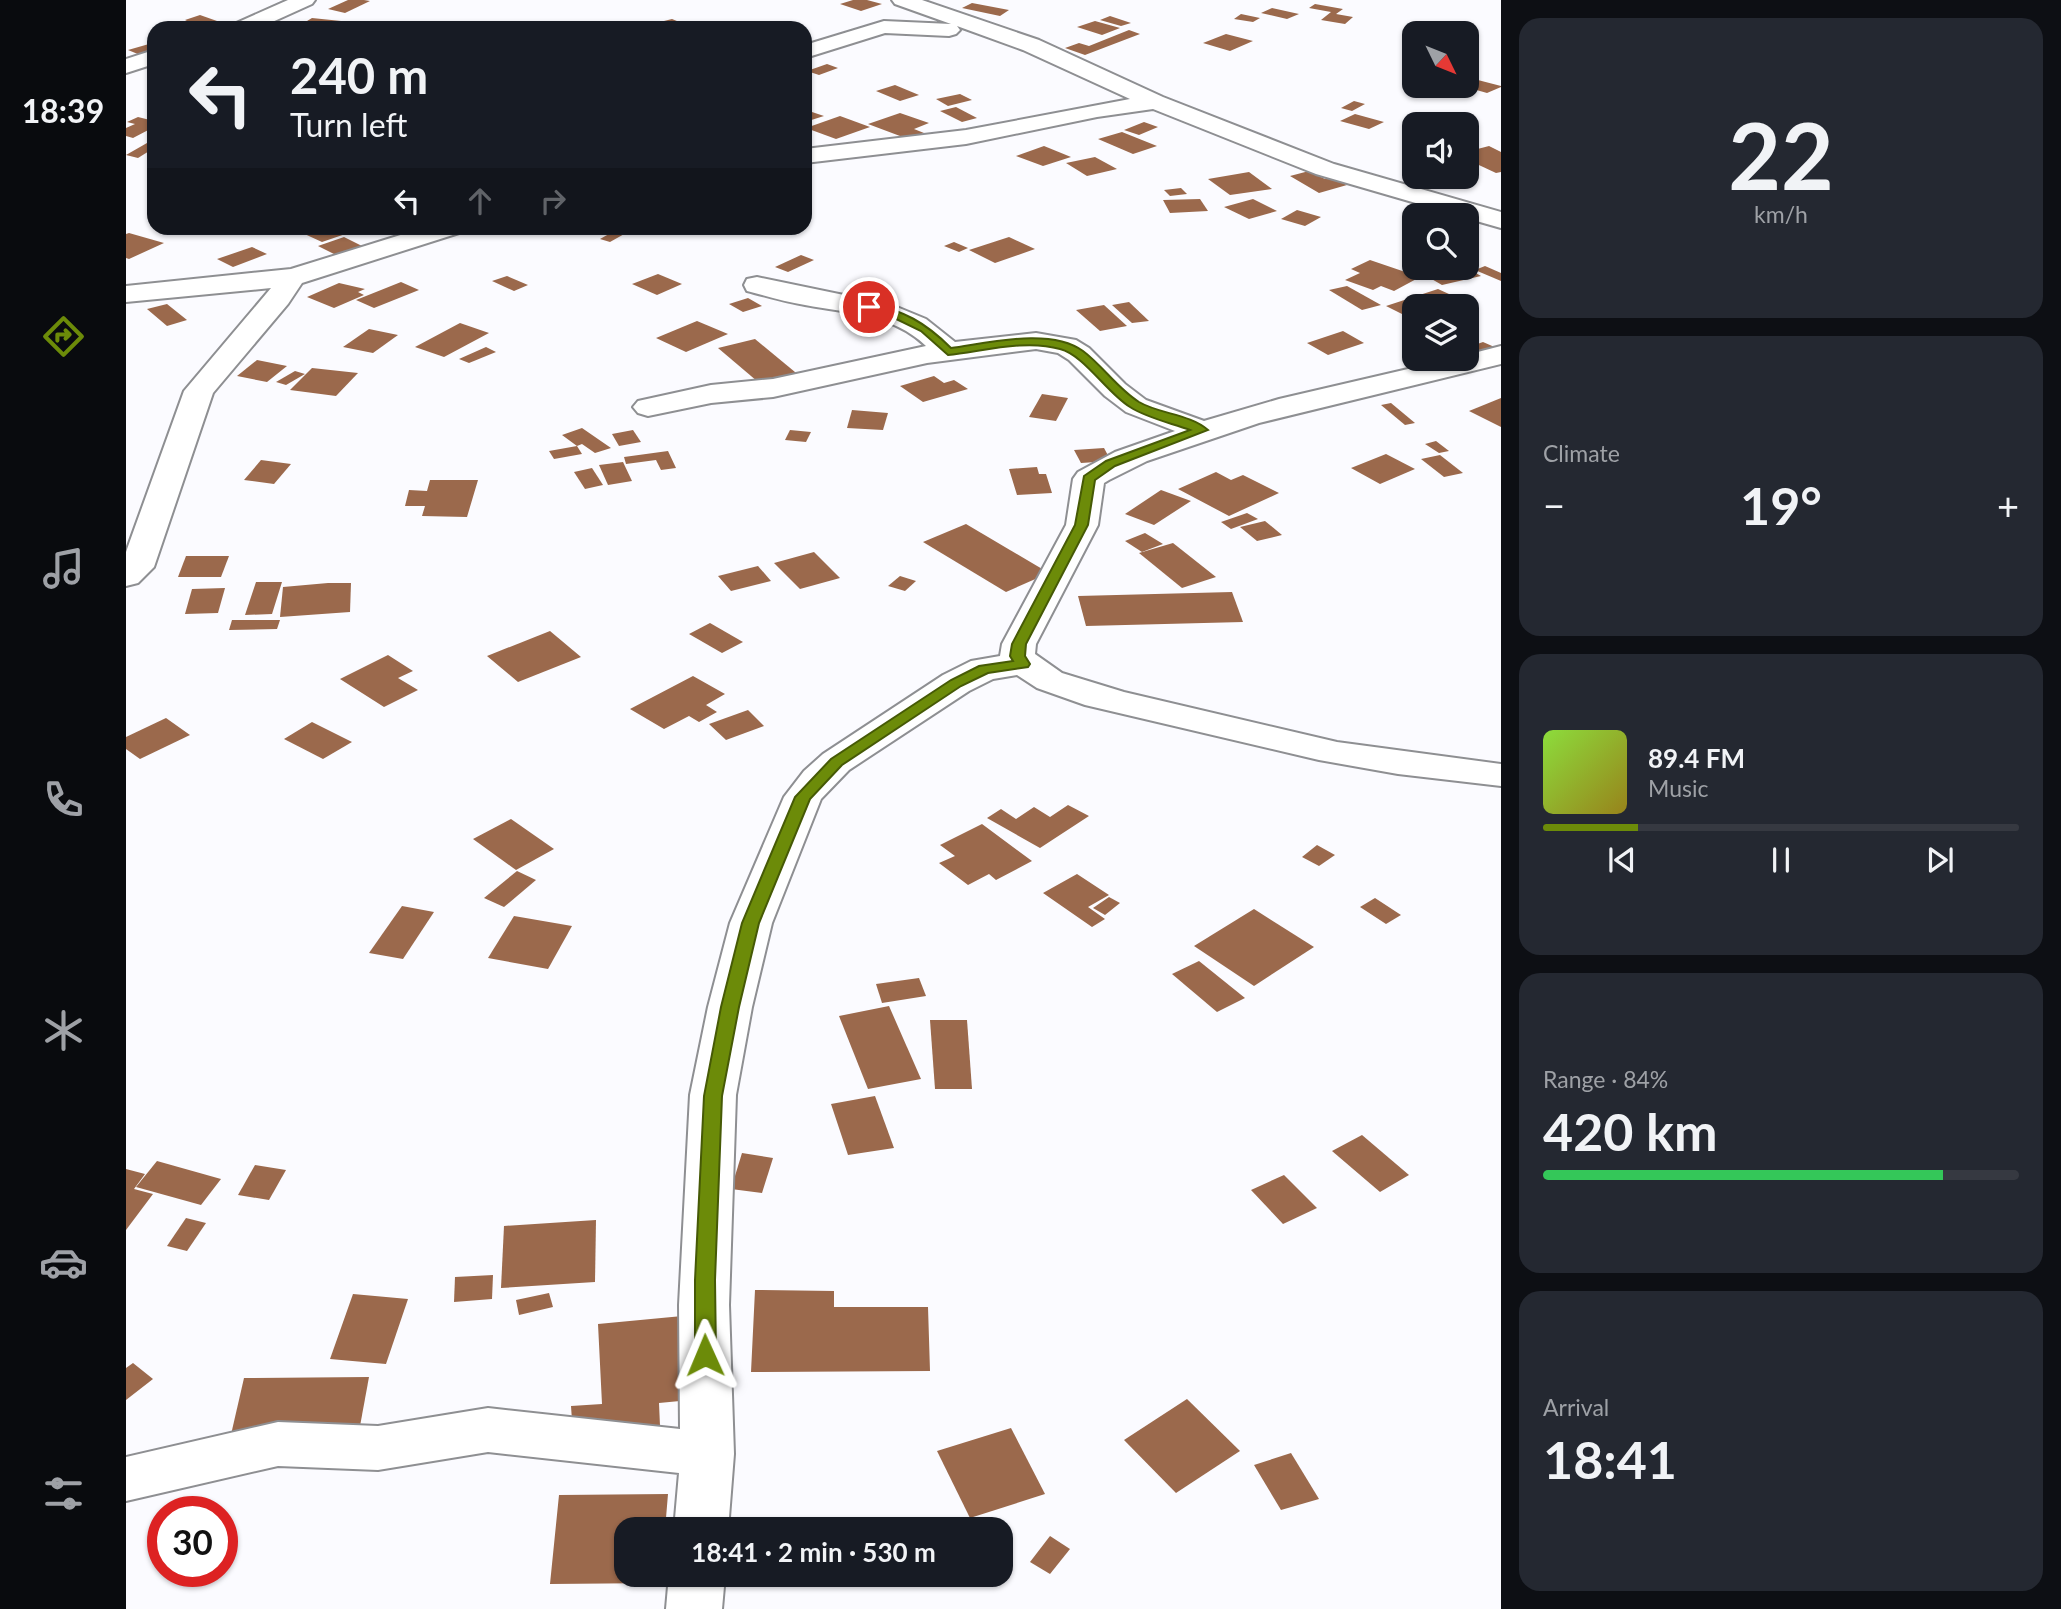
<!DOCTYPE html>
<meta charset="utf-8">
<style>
:root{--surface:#171b24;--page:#242831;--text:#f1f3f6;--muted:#9ea1a6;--line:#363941;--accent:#6c8b09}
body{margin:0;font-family:Lato,sans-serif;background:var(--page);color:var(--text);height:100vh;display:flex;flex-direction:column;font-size:26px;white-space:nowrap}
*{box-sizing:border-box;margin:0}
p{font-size:23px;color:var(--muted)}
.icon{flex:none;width:38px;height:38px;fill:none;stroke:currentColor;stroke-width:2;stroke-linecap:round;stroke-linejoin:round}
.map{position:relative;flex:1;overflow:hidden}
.details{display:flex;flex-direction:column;gap:18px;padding:18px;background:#0d0f14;width:560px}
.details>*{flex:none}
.guide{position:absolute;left:21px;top:21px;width:665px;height:214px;border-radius:21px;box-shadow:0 2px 5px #0004;background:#171b24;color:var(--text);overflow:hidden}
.needle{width:46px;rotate:133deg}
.buttons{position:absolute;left:1276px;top:21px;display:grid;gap:14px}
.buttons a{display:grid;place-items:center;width:77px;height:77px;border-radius:14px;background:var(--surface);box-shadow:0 2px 5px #0004;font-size:35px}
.speed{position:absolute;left:21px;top:1496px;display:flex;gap:14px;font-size:35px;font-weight:700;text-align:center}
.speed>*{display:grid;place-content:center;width:91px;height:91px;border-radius:50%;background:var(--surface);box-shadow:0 2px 5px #0004;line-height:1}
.speed .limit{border:10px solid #d22;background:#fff;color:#111}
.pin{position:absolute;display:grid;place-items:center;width:60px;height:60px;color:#fff;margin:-30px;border:4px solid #fff;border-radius:50%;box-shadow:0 2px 7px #0007}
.me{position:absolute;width:77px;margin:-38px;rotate:359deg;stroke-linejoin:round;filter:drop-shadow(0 0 5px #0008)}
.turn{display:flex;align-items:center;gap:24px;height:147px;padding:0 28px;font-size:32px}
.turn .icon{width:91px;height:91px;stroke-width:2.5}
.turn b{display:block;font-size:49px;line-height:60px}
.lanes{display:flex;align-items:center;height:66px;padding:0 28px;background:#0003;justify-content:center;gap:35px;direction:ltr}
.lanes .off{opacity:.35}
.big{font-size:52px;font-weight:700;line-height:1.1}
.details .widget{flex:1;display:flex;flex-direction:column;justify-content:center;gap:10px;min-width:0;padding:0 24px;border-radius:21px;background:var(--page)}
.details .dial{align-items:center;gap:0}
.dial b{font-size:91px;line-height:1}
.song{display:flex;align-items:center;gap:21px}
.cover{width:84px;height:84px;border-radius:10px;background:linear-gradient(135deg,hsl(90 70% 55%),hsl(50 70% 35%))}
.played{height:7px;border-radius:4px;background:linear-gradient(90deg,var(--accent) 20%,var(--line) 20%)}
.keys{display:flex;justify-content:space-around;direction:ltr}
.heat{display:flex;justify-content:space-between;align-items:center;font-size:38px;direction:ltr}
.charge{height:10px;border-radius:5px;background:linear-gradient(90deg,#34c759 84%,var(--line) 0)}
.trip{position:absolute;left:488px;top:1517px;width:399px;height:70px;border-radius:21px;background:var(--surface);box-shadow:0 2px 5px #0004;font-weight:700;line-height:70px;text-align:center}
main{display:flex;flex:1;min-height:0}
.tab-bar{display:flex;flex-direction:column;width:126px;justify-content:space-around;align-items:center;background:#090b0e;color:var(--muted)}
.tab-bar .icon{width:49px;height:49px}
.tab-bar .current{color:var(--accent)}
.tab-bar b{font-size:32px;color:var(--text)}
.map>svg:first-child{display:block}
</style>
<main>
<nav class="tab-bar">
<b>18:39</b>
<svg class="icon current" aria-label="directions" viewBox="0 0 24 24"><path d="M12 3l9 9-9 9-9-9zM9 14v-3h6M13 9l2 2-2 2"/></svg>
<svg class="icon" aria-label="music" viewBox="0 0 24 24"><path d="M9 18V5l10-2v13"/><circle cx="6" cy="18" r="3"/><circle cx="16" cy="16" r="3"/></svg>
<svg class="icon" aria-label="phone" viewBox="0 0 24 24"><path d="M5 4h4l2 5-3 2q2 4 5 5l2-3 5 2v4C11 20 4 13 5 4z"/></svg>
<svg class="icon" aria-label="climate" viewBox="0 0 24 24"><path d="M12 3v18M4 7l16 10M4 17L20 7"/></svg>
<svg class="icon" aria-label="car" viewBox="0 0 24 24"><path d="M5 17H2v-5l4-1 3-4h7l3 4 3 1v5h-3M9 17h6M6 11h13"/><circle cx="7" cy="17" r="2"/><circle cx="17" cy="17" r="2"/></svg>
<svg class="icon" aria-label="filters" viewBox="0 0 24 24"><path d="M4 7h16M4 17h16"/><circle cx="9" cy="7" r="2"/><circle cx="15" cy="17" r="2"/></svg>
</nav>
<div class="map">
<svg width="1375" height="1609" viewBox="0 0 1375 1609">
<rect width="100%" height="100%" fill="#fbfbff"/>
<!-- building -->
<g fill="#9b694c">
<path d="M222,0H238L244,1L219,13L202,9Z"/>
<path d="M727,0H741L756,4L735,11L714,4Z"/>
<path d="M846,3L883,10L874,16L836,8Z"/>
<path d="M1189,4L1217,9L1210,14L1227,17L1219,24L1195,20L1205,12L1183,8Z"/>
<path d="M1146,8L1173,14L1161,19L1135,13Z"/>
<path d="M1115,14L1134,18L1127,22L1108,19Z"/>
<path d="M74,15L91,21L72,27L59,20Z"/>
<path d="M984,16L1005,23L995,26L974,20Z"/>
<path d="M186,18L215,21L208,25L194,24L188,28L171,27Z"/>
<path d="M546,19L568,28H530L522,25Z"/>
<path d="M969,21L994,28L976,35L951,27Z"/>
<path d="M1003,30L1014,34L959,55L939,48L953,43L963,46Z"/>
<path d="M1100,34L1127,41L1104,51L1077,43Z"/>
<path d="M23,44L28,46V55L19,57L2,50Z"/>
<path d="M701,64L712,68L693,75L681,71Z"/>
<path d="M1348,79L1375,86V87L1361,93L1340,87V82Z"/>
<path d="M769,85L793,95L774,101L750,91Z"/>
<path d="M834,94L846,100L822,106L810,99Z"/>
<path d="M1228,101L1239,104L1226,111L1215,108Z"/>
<path d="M830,107L851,118L836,122L814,111Z"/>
<path d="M683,111L698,116L679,122V113Z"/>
<path d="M774,113L803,123L788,129L798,133L782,139L742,124Z"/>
<path d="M1229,114L1258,122L1243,129L1214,121Z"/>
<path d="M714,116L744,127L710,139L680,128Z"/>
<path d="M12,117L28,121V127L7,138L0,136V128L9,124L1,122Z"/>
<path d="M1018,122L1032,127L1013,135L998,130Z"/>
<path d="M996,132L1031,146L1007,154L972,139Z"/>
<path d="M21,143L28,145V148L12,158L0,155Z"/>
<path d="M918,146L945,157L917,166L890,156Z"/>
<path d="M1363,146L1375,152V172L1370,173L1340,159V152Z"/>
<path d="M969,157L991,169L961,176L940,163Z"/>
<path d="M1183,171L1199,179L1205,178L1221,185L1193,193L1164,176Z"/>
<path d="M1123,172L1146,189L1104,195L1082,179Z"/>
<path d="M1055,188L1061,194L1044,196L1038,190Z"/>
<path d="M1074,199L1082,211L1044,213L1037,200Z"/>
<path d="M1127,199L1151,211L1123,219L1098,207Z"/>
<path d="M1171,210L1195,217L1179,226L1155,219Z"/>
<path d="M182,228H237L196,242L172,231Z"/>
<path d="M490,230L500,233L484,242L474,239Z"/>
<path d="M3,233L38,243L3,259L0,258V234Z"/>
<path d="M218,237L242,249L216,258L192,246Z"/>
<path d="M883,237L909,249L869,263L843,250Z"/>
<path d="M828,242L842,248L833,252L818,246Z"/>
<path d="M126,247L141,254L107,267L91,259Z"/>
<path d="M675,255L688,260L662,272L649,267Z"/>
<path d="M1244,260L1294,277L1268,291L1255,286L1247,290L1219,280L1234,273L1225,269Z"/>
<path d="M1288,265V268H1341L1355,276L1316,285L1283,266Z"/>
<path d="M1359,266L1375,273V281L1349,270Z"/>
<path d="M532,274L556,284L531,295L506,284Z"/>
<path d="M381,276L402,285L388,291L366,281Z"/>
<path d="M275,282L293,290L248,308L230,300Z"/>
<path d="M213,283L239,289L232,292L238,295L208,308L181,297Z"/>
<path d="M1221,286L1255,305L1236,310L1203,290Z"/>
<path d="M1312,289L1347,305L1288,306V320L1260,306Z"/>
<path d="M622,298L636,306L617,312L603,304Z"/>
<path d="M1003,302L1023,321L1006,323L986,305Z"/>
<path d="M41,304L61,320L41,326L21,309Z"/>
<path d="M978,305L1001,326L974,331L950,310Z"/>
<path d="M571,321L602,334L560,352L530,338Z"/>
<path d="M334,323L363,333L318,357L289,347Z"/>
<path d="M243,329L272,335L247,353L217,347Z"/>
<path d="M1217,331L1238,343L1202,355L1181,343Z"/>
<path d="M629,339L675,377L638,387L592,348Z"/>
<path d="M1357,342L1373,349L1352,358L1340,353V348Z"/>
<path d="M360,347L370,352L343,363L333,359Z"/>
<path d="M131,360L161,366L141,382L111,376Z"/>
<path d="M186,368L232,373L210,396L164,390Z"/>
<path d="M169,371L179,374L160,385L150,382Z"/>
<path d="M808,376L818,383L828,380L842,389L797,402L774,386Z"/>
<path d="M916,394L942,398L930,421L903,417Z"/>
<path d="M1375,398V427L1343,411Z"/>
<path d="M1265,403L1289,423L1279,425L1255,405Z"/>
<path d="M726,410L762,413L757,430L721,428Z"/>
<path d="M456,428L485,448L469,453L456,444L451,446L436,435Z"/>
<path d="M507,430L515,442L493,446L486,434Z"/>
<path d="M664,430L685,432L680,442L659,440Z"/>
<path d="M1310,441L1323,451L1313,453L1299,444Z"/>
<path d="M451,446L456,454L428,459L423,451Z"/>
<path d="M978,448L985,461L955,463L948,450Z"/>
<path d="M542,451L550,468L535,470L530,460L500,464L498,457Z"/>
<path d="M1260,454L1289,469L1254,484L1225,468Z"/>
<path d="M1314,455L1337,473L1318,477L1295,459Z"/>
<path d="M135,460L165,464L148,484L118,480Z"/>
<path d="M497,462L506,481L482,485L473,465Z"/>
<path d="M911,467L913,474H920L926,493L891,495L883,469Z"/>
<path d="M466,468L477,485L459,489L448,472Z"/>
<path d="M1090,472L1105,480L1117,475L1153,493L1103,516L1052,489Z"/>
<path d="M304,480H352L341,517L296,516L299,506H279L283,490L301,491Z"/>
<path d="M1035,490L1065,501L1028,525L999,514Z"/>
<path d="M1121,513L1132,519L1105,529L1095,522Z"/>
<path d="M1139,521L1156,535L1131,541L1114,527Z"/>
<path d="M840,524L923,573L880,592L797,542Z"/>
<path d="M1019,533L1037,544L1016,552L999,541Z"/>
<path d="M1047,543L1090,577L1056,588L1013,553Z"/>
<path d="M688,552L714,578L674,589L648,563Z"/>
<path d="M60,556H103L95,577H52Z"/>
<path d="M632,566L645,581L605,591L592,576Z"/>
<path d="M774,576L790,581L779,591L762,586Z"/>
<path d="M130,582H156L146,614L119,615Z"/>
<path d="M202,583H225L224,612L154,617L157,587Z"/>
<path d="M99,588L92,613L59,614L66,589Z"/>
<path d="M1106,592L1117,622L960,626L952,596Z"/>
<path d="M106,620H154L151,629L103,630Z"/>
<path d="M584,623L617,642L596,653L563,634Z"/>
<path d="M424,631L455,657L392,682L361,656Z"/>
<path d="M262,655L287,671L272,678L292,690L258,707L214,679Z"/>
<path d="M567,676L599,694L580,705L591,712L573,722L563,716L538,729L504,709Z"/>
<path d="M622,710L638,726L600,740L583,724Z"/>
<path d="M40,718L64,735L14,759L0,749V737Z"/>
<path d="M186,722L226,742L197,759L158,739Z"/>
<path d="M942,805L963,816L914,848L861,818L875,809L890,819L908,807L924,817Z"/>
<path d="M385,819L428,849L390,870L347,839Z"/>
<path d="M856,824L906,861L870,880L863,874L842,885L813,863L829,856L814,845Z"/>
<path d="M1191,845L1209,855L1193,866L1176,857Z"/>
<path d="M391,871L410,880L378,907L358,898Z"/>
<path d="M951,874L983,895L962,907L979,919L966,927L917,893Z"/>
<path d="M983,897L994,903L979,915L967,908Z"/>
<path d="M1249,898L1275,915L1260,924L1234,907Z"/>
<path d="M276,906L308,912L277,959L243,953Z"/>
<path d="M1128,909L1188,947L1128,986L1068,946Z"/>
<path d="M388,916L446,926L422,969L362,958Z"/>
<path d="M1073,961L1119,998L1091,1012L1046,974Z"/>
<path d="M793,978L800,996L756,1003L750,984Z"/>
<path d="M763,1006L795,1079L742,1089L713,1016Z"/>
<path d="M804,1020H841L846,1089H809Z"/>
<path d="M749,1096L768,1148L722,1155L705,1104Z"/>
<path d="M1236,1135L1283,1175L1254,1192L1206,1151Z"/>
<path d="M616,1153L647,1158L636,1193L605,1189Z"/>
<path d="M31,1161L95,1179L75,1205L10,1187Z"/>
<path d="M129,1165L160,1170L143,1200L112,1195Z"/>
<path d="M0,1169L19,1174L8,1189L27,1194L0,1230Z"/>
<path d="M1158,1175L1191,1208L1157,1224L1125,1190Z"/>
<path d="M60,1218L80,1223L61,1251L41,1246Z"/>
<path d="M470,1220L469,1282L375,1288L378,1226Z"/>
<path d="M367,1275L366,1299L328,1302L329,1277Z"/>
<path d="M629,1290L708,1291V1307H802L804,1371L625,1372Z"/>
<path d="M423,1293L427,1307L393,1315L390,1300Z"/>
<path d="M227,1294L282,1299L260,1364L204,1359Z"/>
<path d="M567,1315L575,1399L533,1403L534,1426L447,1435L445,1406L476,1404L472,1324Z"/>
<path d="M7,1363L27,1379L0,1400V1368Z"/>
<path d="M243,1377L232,1437L104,1439L118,1378Z"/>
<path d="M1061,1399L1114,1451L1050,1493L998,1440Z"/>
<path d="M885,1428L919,1494L844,1518L811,1451Z"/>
<path d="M1165,1453L1193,1499L1155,1510L1128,1465Z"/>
<path d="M542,1494L539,1530H500V1575H536V1583L424,1584L433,1495Z"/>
<path d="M924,1536L944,1549L924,1574L904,1562Z"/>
</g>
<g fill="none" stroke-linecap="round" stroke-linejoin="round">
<!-- minor casing -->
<g stroke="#8e8f92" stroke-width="4">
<g id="minor">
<path d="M162,0H189L186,4L133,28H104L108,24Z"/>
<path d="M766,0H796L913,40L1037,97L1208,164L1375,212V228L1340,218V215H1331L1190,174L1027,109L971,117L840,144L679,163V149L840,130L1004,99L897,50L831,26L834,30L830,34L823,36L759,33L679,58V45L758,21L825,24L769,4Z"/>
<path d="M28,50V64L0,73V59Z"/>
<path d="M297,228H337L333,233L176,283L162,304L87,393L28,567L12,583L0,586V552L58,391L145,288L0,302V286L165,269Z"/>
<path d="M631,277L766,305L800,319L829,342L910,333L950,340L963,348L999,384L1020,400L1078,421L1153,399L1325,359H1340V355L1375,346V364L1133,423L1021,461L983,480L978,483L972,525L910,644L909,654L936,673L998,692L1211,742L1375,764V786L1272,774L1193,760L959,705L911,688L891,675L867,679L843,691L723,770L695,799L646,923L626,1007L610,1095L603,1305L608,1454L602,1530H548L553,1473L362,1452L252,1470L152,1466L0,1501V1457L152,1422L252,1426L362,1408L554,1429L553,1305L564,1095L582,1007L604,923L658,797L678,771L697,754L817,675L845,661L874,656L876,644L940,525L947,479L952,472L989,452L1049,431L1000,412L979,396L943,360L932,353L910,349L801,363L647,397L585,403L522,416L512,413L507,407L512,401L585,385L647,379L800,346C767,314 721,313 679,305C660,302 641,296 621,291L618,285L621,279Z"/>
<path d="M543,1575H599L596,1609H540Z"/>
</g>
</g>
<!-- minor -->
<use href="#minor" fill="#fff" fill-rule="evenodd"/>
</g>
<!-- route -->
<path fill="#6c8b09" stroke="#465a06" stroke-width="2" d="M743,303C778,311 799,322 825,348C862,343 925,327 957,351C977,366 991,388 1013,402C1033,414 1064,414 1082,430L989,466L969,480L962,525L900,644L899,656L904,664L902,667L862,673L835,686L716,765L684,799L633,923L613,1007L596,1096L589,1280L590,1355L587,1361L579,1363L572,1361L569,1355V1280L578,1096L595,1007L616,923L669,797L705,759L825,680L853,666L887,661L884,656L886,644L949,525L958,476L980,461L1064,430C1045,423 1021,418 1004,407C981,393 958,355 934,349C900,339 858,351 822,355L795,331L760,314L739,309V304Z"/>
</svg>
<div class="buttons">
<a><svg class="needle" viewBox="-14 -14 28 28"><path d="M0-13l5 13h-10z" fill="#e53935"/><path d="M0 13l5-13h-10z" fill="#9ea1a6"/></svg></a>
<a><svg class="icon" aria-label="sound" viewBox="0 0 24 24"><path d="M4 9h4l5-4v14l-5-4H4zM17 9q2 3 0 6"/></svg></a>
<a><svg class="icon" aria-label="search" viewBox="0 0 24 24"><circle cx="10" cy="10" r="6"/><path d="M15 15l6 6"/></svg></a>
<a><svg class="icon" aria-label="layers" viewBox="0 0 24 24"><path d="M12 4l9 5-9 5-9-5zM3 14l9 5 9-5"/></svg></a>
</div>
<div class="speed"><div class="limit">30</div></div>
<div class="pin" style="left:743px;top:307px;background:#d93025"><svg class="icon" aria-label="arrive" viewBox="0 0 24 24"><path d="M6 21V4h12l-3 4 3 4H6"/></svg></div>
<svg class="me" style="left:579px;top:1355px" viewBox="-20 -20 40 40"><path d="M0-17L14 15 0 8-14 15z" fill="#6c8b09" stroke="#fff" stroke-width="4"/></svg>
<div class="trip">18:41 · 2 min · 530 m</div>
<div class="guide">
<div class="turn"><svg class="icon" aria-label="left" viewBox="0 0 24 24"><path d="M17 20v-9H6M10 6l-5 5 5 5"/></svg><div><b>240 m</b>Turn left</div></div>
<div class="lanes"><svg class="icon" aria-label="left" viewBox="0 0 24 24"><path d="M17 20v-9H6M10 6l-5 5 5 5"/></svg><svg class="icon off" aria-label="ahead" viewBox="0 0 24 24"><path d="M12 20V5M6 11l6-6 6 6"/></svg><svg class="icon off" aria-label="right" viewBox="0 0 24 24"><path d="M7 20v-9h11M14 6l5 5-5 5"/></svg></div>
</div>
</div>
<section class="details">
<div class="widget dial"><b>22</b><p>km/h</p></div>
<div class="widget"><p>Climate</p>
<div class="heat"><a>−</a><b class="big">19°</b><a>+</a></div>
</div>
<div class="widget">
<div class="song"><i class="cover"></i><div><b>89.4 FM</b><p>Music</p></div></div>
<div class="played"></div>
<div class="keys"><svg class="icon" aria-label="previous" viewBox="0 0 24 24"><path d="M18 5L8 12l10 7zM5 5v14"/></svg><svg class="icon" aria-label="pause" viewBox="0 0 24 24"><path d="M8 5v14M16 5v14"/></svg><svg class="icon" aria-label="next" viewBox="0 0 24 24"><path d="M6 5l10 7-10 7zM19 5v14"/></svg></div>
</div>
<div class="widget"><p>Range · 84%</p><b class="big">420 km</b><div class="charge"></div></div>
<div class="widget"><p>Arrival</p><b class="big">18:41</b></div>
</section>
</main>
